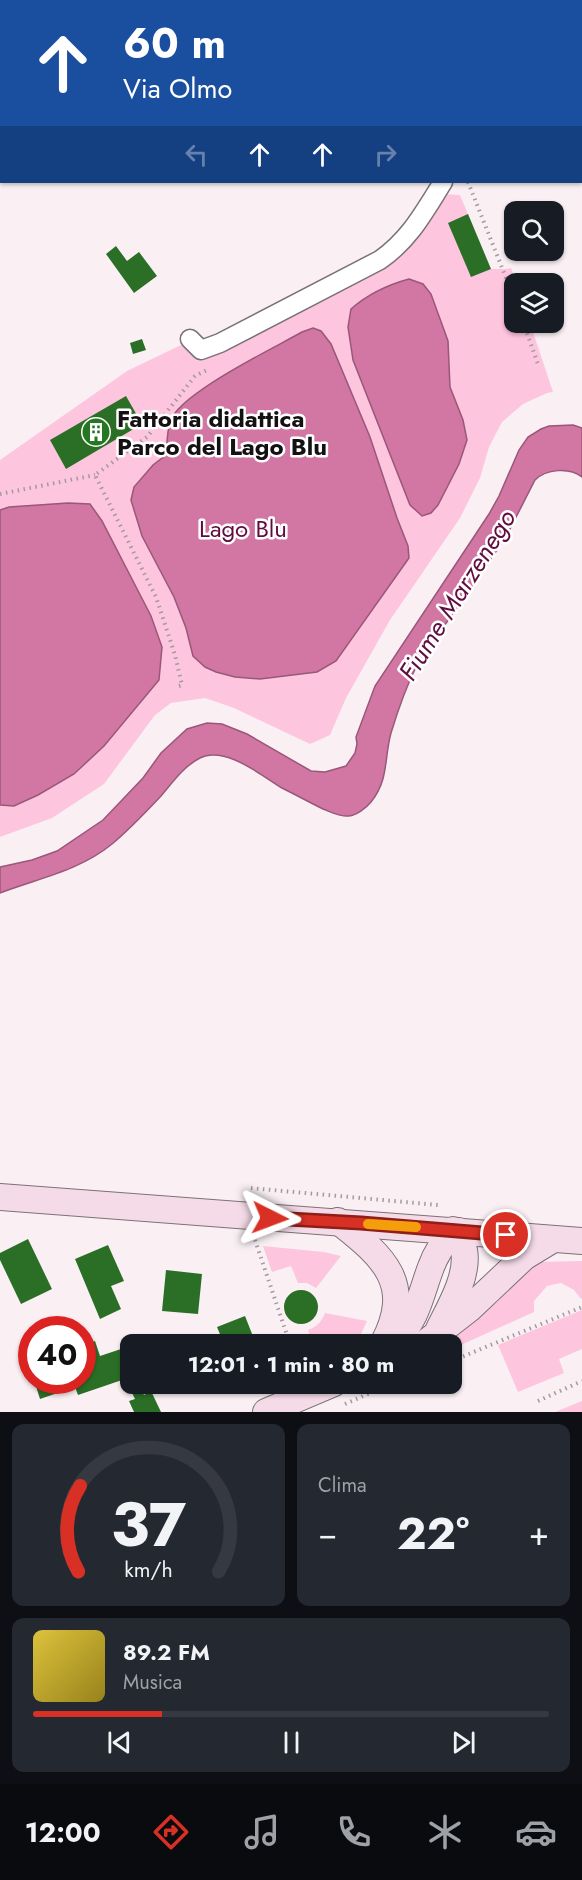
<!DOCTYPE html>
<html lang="it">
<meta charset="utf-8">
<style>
:root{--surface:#171b24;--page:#242831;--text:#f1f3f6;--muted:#9ea1a6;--line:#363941;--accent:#d93025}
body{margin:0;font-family:Jost,sans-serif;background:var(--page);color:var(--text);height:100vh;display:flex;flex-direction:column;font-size:22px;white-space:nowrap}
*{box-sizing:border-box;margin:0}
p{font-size:20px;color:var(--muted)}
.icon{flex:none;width:33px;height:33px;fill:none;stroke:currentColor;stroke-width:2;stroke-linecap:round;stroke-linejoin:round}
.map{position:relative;height:1412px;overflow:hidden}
.drawer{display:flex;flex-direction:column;gap:12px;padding:12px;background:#0d0f14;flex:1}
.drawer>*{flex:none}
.hud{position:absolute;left:0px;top:0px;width:582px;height:183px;box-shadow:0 2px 4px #0004;background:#1a4fa0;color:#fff;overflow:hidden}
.fabs{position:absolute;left:504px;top:201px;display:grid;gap:12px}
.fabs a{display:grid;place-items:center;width:60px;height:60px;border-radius:12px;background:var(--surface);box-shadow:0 2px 4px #0004;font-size:30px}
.speed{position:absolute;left:18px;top:1316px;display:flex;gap:12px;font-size:30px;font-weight:700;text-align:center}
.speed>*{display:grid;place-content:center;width:78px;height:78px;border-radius:50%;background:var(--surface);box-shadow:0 2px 4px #0004;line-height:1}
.speed .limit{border:9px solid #d22;background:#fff;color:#111}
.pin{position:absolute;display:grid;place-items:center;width:51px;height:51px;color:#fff;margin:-26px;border:3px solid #fff;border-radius:50%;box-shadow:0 2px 6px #0007}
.me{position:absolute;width:66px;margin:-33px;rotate:93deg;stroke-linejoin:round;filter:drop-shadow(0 0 4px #0008)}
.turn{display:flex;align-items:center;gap:21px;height:126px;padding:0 24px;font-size:27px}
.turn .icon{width:78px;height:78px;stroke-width:2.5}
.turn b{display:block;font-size:42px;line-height:51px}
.lanes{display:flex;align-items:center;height:57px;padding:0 24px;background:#0003;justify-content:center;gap:30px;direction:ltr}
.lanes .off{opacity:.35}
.big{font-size:45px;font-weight:700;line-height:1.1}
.drawer .card{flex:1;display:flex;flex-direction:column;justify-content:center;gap:9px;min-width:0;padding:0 21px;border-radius:12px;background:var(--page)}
.drawer .dial{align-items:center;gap:0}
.dial svg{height:156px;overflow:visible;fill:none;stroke:var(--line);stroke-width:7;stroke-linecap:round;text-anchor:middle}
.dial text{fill:var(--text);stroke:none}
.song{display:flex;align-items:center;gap:18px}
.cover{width:72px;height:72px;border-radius:9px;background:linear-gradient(135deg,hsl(50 70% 55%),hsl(50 70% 35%))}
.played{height:6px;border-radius:3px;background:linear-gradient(90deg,var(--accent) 25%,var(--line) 25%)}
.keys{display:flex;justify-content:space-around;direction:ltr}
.heat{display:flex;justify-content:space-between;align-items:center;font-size:33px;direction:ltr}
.drawer .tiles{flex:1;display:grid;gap:12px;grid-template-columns:1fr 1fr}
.card:last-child{grid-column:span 2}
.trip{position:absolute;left:120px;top:1334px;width:342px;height:60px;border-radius:12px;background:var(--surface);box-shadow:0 2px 4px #0004;font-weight:700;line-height:60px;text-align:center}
.tab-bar{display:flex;height:96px;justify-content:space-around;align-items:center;background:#090b0e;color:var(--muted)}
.tab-bar .icon{width:42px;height:42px}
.tab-bar .selected{color:var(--accent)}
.tab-bar b{font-size:27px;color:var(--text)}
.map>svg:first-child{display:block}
</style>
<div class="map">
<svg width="582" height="1412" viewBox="0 0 582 1412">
<rect width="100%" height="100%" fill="#faf0f4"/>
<!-- green -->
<g fill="#fec5de">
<path d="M443,194L460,195L491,269H505L511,268L517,283L514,284V322L530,323L553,392L547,393L523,404L502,422L489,447L480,478L460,518L390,620L346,698L330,735L310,744L234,708L205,698L171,703L155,715L104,784L52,818L0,837V460L127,371L183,344L189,346L197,361L393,259L410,246Z"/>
<path d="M263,1246L324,1252L341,1256L316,1288L307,1283H298L291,1266L272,1272Z"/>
<path d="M582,1261V1298L581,1299L574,1290L561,1283L547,1286L534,1301V1312L452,1349V1344H444L456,1337L497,1302L521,1274L535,1262Z"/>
<path d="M582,1310V1349L559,1359L564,1373L518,1392L498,1345Z"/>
<path d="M325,1313L367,1321L361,1334L349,1344H312L308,1330C318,1326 321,1322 325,1313Z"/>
<path d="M582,1401V1412H555Z"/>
</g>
<!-- water -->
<g fill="#d276a3" stroke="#995878" stroke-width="1.5">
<path d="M409,279L423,284L431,294L448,341L450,387L463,420L467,440L459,464L438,505L431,513L422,516L410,505L353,360L348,327L351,309C368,294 387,285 409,279Z"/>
<path d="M313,328L321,331L331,344L370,437L397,518L408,546L409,558L336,661L317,672L260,679L235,677L216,672L205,667L193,656L186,628L174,597L142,536L131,500L134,487L153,465L166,455C167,444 167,432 170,422C178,394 274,348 302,332Z"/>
<path d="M573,425L582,428V477C569,467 546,469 535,480L510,529L497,550L417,665C406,687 398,710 391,733C384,758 389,780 371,802C366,808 357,815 349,816C340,817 331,812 323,809C309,802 296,795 282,788C262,776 225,745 200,758C184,766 172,783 161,796C145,813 129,830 112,844C79,871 39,878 0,893V867L32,860L57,851L103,820L143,778L161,753L187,729L207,723L222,724L247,734L311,771L325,772L346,766L355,753L357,744L356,737L375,686L489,514L499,496L519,450L528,437L541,429L549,426Z"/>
<path d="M68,503L90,504L102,521L151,616L162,647L159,680L104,746L74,774L38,795L14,806L0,805V510L9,507Z"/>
</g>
<!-- building -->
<g fill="#2b6f27">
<path d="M468,214L491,269L471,277L448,223Z"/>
<path d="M116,246L127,261L139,252L157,276L134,293L106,254Z"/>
<path d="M142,339L146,350L133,354L130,343Z"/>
<path d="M126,396L142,424L66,469L50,440Z"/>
<path d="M28,1239L52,1289L21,1304L0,1260V1253Z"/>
<path d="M108,1245L124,1281L111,1286L121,1309L100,1319L75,1259Z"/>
<path d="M166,1270L202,1274L198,1314L162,1311Z"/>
<circle cx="301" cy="1307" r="17"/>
<path d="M245,1316L256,1344H224L217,1327Z"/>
<path d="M95,1341L100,1356L130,1346V1383H138L144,1395L151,1391L161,1412H134L129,1401L135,1399L125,1379L78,1395L75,1387L40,1399L34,1380H82V1345Z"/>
<path d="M32,1357V1372H31L26,1359Z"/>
<path d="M164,1383H185L167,1390Z"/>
</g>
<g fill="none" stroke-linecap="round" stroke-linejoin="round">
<!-- street casing -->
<g stroke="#7a7275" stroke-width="21">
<g id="street">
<path d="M327,0L328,2"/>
<path d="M190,339L201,350L220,343L380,260C410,239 424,212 443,182"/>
</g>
</g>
<!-- secondary casing -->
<g stroke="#7a7275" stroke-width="28">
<g id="secondary">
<path d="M0,1197L582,1241"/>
<path d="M338,1221C384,1257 415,1284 383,1344"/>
<path d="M439,1329C450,1307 469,1275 464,1250C463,1244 461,1237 459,1231"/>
<path d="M395,1340C417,1321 421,1293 431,1267C436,1253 444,1242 453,1230"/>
<path d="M424,1344L469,1309L524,1257L552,1240"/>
<path d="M266,1412L334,1383"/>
</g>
</g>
<!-- path -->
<g stroke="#a29b9e" stroke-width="4" stroke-dasharray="1.5 4.5" stroke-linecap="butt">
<path d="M468,182L514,298"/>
<path d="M523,322L539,367"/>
<path d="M0,494L95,475"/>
<path d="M179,686L182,685L175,655L156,597L95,475L147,437L195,376L209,369"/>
<path d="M249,1193L250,1188L438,1205"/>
<path d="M255,1240L290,1344"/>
<path d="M452,1361L582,1307"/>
<path d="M538,1401L582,1381"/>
<path d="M345,1404L393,1383"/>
</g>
<!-- street -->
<use href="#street" stroke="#fff" stroke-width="18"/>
<!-- secondary -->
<use href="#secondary" stroke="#f5dbe8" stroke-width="26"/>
</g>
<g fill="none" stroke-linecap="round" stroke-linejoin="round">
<!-- route casing -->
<g stroke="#8d1f18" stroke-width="15">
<path id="route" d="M270,1218L361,1223L506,1235"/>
</g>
<!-- route -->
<use href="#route" stroke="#d93025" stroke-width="10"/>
<!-- slow -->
<path stroke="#f59e0b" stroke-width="10" d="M368,1224L416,1227"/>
</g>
<!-- icons -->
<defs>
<g id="building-disc" transform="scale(1.5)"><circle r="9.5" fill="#257721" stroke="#fff"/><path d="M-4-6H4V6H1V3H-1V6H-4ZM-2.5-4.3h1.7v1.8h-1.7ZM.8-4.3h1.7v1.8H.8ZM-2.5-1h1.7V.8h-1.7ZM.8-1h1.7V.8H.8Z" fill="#fff"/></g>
</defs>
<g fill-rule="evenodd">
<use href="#building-disc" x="96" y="432"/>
</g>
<g text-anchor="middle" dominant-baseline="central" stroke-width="5" stroke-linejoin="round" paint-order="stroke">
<!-- poi labels -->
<g font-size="24" font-weight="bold" fill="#141112" stroke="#fff" text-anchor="start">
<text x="117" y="418">Fattoria didattica<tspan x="117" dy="28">Parco del Lago Blu</tspan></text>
</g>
<!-- park labels -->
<g font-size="24" fill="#610c3f" stroke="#fff">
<text x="243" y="528">Lago Blu</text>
</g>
<!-- water labels -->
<g font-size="26" font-style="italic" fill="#610d3f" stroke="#fff">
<text transform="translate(457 595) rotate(-58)">Fiume Marzenego</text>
</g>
</g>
</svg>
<div class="fabs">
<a><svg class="icon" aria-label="search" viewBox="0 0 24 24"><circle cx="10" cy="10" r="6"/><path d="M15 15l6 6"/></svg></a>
<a><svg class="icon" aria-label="layers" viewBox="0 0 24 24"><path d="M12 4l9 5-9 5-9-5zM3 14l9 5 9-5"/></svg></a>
</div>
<div class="speed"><div class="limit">40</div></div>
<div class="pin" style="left:506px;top:1235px;background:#d93025"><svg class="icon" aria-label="arrive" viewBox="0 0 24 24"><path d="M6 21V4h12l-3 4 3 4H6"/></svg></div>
<svg class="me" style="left:270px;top:1218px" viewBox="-20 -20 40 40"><path d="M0-17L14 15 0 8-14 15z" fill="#d93025" stroke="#fff" stroke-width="4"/></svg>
<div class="trip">12:01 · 1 min · 80 m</div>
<div class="hud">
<div class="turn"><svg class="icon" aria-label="ahead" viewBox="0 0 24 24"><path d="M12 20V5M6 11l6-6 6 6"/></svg><div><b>60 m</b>Via Olmo</div></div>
<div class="lanes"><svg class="icon off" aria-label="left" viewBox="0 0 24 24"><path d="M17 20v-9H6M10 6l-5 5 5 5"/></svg><svg class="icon" aria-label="ahead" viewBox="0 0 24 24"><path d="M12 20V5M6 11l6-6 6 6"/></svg><svg class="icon" aria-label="ahead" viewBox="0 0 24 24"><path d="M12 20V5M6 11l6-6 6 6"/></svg><svg class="icon off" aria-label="right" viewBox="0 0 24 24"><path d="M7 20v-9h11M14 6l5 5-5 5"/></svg></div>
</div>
</div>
<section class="drawer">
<div class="tiles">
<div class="card dial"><svg viewBox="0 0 100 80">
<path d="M14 69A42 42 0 1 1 86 69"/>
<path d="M14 69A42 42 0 0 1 15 25" stroke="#d93025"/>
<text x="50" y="56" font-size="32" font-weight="700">37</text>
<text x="50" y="72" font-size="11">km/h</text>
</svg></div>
<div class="card"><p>Clima</p>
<div class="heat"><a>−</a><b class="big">22°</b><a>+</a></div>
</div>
<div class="card">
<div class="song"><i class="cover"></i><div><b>89.2 FM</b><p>Musica</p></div></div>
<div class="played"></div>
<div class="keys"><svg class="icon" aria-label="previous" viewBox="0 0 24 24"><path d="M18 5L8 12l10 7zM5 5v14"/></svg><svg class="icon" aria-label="pause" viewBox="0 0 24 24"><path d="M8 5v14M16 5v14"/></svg><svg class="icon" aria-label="next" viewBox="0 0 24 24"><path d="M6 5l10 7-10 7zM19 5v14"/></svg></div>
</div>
</div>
</section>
<nav class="tab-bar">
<b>12:00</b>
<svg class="icon selected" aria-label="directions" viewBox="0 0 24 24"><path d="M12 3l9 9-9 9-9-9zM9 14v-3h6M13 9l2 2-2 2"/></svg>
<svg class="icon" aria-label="music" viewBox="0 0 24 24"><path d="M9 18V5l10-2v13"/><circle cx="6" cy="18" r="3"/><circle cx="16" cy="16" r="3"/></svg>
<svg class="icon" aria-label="phone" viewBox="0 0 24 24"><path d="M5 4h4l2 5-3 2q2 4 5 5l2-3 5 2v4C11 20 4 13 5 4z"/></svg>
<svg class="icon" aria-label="climate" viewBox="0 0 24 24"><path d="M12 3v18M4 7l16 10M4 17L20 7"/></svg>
<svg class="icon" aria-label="car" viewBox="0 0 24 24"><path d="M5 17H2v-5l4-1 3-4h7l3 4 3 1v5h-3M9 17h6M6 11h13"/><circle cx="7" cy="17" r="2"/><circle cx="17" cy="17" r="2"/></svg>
</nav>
